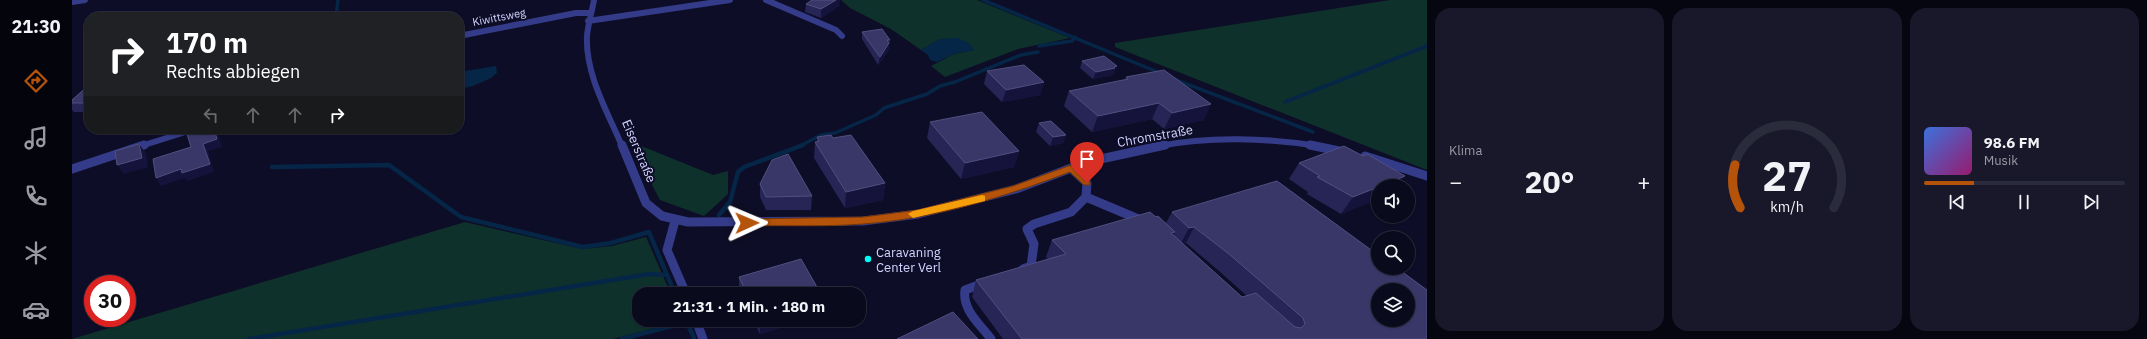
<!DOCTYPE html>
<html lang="de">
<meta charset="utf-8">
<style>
:root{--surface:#0a0a1d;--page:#18182a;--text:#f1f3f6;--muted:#999aa4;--line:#2a2b3b;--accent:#b45309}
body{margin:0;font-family:"IBM Plex Sans",sans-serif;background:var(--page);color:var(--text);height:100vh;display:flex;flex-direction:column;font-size:15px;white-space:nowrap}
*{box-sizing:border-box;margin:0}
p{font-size:13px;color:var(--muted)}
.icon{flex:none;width:22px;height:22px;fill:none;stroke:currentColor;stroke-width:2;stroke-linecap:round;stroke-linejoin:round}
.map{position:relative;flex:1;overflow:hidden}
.details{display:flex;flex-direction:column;gap:8px;padding:8px;background:#060610;width:720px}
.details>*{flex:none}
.banner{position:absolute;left:12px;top:12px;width:380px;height:122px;border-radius:16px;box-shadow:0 1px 3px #0004,0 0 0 1px var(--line);background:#202124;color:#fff;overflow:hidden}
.fabs{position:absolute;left:1299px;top:179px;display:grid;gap:8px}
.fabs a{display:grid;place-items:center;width:44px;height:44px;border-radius:50%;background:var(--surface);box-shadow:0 1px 3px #0004,0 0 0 1px var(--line);font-size:20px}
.speed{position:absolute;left:12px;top:275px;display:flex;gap:8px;font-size:20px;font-weight:700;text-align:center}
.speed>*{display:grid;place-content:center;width:52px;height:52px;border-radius:50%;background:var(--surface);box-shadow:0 1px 3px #0004,0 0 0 1px var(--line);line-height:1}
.speed .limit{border:6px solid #d22;background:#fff;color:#111}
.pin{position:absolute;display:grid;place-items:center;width:34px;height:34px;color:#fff;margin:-41px -17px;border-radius:50% 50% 50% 0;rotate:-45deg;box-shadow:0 0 4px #0007}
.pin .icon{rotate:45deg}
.me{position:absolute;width:44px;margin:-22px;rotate:89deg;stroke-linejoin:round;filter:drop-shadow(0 0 3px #0008)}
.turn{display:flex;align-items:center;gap:14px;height:84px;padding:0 16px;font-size:18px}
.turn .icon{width:52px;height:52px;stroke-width:2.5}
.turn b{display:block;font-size:28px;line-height:34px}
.lanes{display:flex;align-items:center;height:38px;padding:0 16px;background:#0003;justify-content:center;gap:20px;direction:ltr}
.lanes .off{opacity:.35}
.big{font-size:30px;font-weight:800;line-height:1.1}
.details .card{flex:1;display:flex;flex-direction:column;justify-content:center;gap:6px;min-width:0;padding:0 14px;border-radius:16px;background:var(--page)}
.details .dial{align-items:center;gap:0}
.dial svg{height:104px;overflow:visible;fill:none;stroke:var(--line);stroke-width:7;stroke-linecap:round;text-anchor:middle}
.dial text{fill:var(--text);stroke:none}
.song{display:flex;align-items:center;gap:12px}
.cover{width:48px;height:48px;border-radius:6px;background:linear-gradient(135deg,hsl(220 70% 55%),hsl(320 70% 35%))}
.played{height:4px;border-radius:2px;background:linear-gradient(90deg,var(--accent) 25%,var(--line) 25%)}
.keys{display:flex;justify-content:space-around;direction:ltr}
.heat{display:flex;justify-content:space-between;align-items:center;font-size:22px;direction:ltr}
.details .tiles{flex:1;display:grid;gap:8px;grid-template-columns:repeat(3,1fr)}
.trip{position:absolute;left:560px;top:287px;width:234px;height:40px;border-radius:16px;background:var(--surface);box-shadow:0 1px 3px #0004,0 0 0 1px var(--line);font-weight:800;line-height:40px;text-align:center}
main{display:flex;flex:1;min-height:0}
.menu{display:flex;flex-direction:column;width:72px;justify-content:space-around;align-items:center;background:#04040c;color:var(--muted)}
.menu .icon{width:28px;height:28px}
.menu .active{color:var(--accent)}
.menu b{font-size:18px;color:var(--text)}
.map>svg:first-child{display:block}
</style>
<main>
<nav class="menu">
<b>21:30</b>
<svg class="icon active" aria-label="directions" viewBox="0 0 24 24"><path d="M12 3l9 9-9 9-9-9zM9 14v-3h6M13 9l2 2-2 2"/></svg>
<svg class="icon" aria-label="music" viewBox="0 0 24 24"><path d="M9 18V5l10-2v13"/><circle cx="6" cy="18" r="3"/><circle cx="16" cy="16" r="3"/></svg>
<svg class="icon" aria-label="phone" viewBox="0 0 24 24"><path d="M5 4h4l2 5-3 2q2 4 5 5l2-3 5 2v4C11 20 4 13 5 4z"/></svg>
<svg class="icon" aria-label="climate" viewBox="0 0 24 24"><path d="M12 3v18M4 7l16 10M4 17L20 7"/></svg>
<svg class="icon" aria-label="car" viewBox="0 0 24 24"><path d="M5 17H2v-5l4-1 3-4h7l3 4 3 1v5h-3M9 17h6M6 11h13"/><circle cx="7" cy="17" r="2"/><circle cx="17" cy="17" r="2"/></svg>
</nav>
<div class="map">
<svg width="1355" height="339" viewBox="0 0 1355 339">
<rect width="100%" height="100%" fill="#0e0d27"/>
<!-- green -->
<g fill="#0f312b">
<path d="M769,0H905L998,38L946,49L873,77L859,66L882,54L902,50L868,39L849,50L819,29L778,8Z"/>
<path d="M1318,0H1355V170L1043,47V43Z"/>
<path d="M557,141L641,175L656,171V194L632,216L588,200Z"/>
<path d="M393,222L510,249L540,246L574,237L599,294H567V320L610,321L541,339H0Z"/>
</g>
<!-- water -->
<g fill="#052647">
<path d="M886,38L897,43L902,50L882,54L865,62L858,60L856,55L849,50L868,39Z"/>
<path d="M424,66L425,73L419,78L401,86L387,89V72Z"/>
</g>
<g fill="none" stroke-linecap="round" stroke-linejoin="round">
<!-- stream-far1 -->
<g stroke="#052647" stroke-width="3.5">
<path d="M911,0L1088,73"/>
<path d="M264,17L266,0"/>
<path d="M967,46L1000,41L1003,37"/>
<path d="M1104,80L1241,132"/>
<path d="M1213,102L1355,46"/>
<path d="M728,146L749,135L763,133L804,115L812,108L855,94L868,86L883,82L949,55L966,52"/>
</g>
<!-- stream -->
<g stroke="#052647" stroke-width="4.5">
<path d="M200,167L317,165L389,217L511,247L539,243L577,232L603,294"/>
<path d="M647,215L658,202L666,172L672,167L731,145"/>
<path d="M614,320L622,338"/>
<path d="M177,339L577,274L595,275"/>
<path d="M550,339L615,322"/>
</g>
<!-- lane-far1 -->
<g stroke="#343c8a" stroke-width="6">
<path d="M694,0L764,30L770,36"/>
<path d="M516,21L658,0"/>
</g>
<!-- lane -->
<g stroke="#343c8a" stroke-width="9">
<path d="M1014,197L1071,221"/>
<path d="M951,269L959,266L962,244L955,229L962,224L999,212L1014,197L1015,183L999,168"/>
<path d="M912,283L893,290C890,310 908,324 919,339"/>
</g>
<!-- street-far1 -->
<g stroke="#343c8a" stroke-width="6">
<path d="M522,0C520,12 516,24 515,36C513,74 536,113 550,146"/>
<path d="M0,2L13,0"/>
<path d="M387,36L504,13H518"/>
<path d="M69,146L123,129"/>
<path d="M1088,146C1136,136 1197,138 1245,146"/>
</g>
<!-- street -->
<g stroke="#343c8a" stroke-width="9">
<path d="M550,145L574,203L590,216L616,222L791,221L846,214L944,189L1015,162L1093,145"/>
<path d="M1238,145L1272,152"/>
<path d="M1293,156L1355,176"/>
<path d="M0,169L72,145"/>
<path d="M603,221L595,250L614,294"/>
<path d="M624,320L631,339"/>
</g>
</g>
<!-- wall -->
<g fill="#272456" fill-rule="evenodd">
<path d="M734,4L767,6L749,18L733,12Z"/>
<path d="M790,32L818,40L816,51L806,65L790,39Z"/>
<path d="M1010,61L1042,73L1041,75L1021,79L1008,68Z"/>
<path d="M915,71L972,82L968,95L930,102L912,84Z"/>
<path d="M1054,77L1132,120L1092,129L1080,119L1020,132L992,106L997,91L1053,80Z"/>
<path d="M17,85V112H2L0,110V100Z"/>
<path d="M858,122L947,151L942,167L889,179L855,138Z"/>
<path d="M967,123L994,135L991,143L978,146L964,132Z"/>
<path d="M745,137L761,138L813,183L811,200L773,208L742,158L743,142H745Z"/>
<path d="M1227,163L1306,186V199L1269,214L1235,194L1236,192L1217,179Z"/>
<path d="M688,184L740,196L739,210H694L688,197Z"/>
<path d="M1100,212L1355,339H931L900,297L904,280L976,259L974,257L980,240L1084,217L1094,223ZM1114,243L1147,271L1175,296L1170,297L1111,244Z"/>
<path d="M667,277L749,294H669L667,290Z"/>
<path d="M681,320H734L688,334Z"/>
</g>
<!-- shaded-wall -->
<g fill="#15133b">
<path d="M764,0H768L767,6L749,18V9Z"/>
<path d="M815,40H818L816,51L806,65L808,57Z"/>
<path d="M1045,66L1042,73L1041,75L1021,79L1024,72Z"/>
<path d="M972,82L968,95L930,102L934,90Z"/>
<path d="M1087,103L1080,119L1020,132L1026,116Z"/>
<path d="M1139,104L1132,120L1092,129L1100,113Z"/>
<path d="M142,129H143L146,134L150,147L136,151L142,172L115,181L113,178L89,186L84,178L131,144Z"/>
<path d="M994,135L991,143L978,146L981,137Z"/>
<path d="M67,144L74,153L76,167L52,174L45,165Z"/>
<path d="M947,151L942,167L889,179L893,163Z"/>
<path d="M1333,176L1325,186H1309Z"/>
<path d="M813,183L811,200L773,208L774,192Z"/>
<path d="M1306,187V199L1269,214L1281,197Z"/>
<path d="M1122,227L1114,243L1108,245L1117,228Z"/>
<path d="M1103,232L1095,248L1099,233Z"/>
<path d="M691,320H734L688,334V321Z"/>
</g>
<!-- building -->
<g fill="#393768" stroke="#514f80" fill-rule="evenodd">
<path d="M740,0H764L749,9L734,4Z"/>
<path d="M810,29L818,40H815L817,43L808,57L790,32Z"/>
<path d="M1032,56L1045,66L1042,67L1043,68L1024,72L1010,61Z"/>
<path d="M952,65L972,82L934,90L915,71Z"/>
<path d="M1092,70L1139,104L1100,113L1087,103L1026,116L997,91L1056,79L1054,77Z"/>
<path d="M17,85V103H0V100Z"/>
<path d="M910,112L947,151L893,163L858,122Z"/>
<path d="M979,121L994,135L981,137L967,123Z"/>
<path d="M131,129H142L145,139L131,144L138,164L110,173L109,169L84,178L81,159L119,147L115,134Z"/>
<path d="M759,135L761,138L779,135L813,183L774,192L743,142L747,141L745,137Z"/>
<path d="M67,144L70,158L45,165L43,151Z"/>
<path d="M1272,146L1291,156L1295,154L1333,176L1309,186H1306V187L1281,197L1245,177L1248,176L1227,163Z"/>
<path d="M716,154L740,196L694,197L688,184L700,160Z"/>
<path d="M1205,181L1306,255V268H1325L1355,290V339H950L904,280L994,254L980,240L1078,212L1084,217L1086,216L1103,232L1099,233L1170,297L1184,293L1223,327L1229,328L1233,324L1231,318L1157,254L1122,227L1117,228L1100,212ZM1306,290H1336V320H1306Z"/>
<path d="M729,259L749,294H675L667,277Z"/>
<path d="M881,312L906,339H825Z"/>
</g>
<!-- route -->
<path fill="#b45309" stroke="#753606" d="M999,165L1018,181V185H1012L998,172C932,197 862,219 791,224C753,227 714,225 675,226L670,223L675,219L791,217L846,210L941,186Z"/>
<!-- slow -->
<path fill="#f59e0b" d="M910,195L913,196V201L841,218L836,214L841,211Z"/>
<!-- markers -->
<circle fill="#00fdf4" stroke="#0e0d27" stroke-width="1.5" cx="796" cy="259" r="4"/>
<g text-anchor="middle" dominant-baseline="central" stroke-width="4" stroke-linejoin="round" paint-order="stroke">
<!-- far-street labels -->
<g font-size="11" fill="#d2d3ff" stroke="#0e0d27">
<text transform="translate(427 17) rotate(-11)">Kiwittsweg</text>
</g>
<!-- street labels -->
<g font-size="13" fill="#d2d3ff" stroke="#0e0d27">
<text transform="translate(1083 136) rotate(-10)">Chromstraße</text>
<text transform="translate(567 151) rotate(67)">Eiserstraße</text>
</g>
<!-- poi labels -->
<g font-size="13" fill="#d2d3ff" stroke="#0e0d27" text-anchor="start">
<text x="804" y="252">Caravaning<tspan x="804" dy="15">Center Verl</tspan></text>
</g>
</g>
</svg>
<div class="fabs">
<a><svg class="icon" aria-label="sound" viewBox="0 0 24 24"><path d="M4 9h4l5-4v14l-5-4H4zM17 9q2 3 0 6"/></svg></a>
<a><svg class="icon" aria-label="search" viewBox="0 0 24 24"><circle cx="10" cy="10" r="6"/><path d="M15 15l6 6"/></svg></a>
<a><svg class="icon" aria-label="layers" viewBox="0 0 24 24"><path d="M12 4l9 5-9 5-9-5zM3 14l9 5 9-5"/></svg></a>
</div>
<div class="speed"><div class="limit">30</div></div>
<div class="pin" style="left:1015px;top:183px;background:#d93025"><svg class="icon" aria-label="arrive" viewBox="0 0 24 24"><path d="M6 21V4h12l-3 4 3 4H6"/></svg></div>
<svg class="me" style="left:675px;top:223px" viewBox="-20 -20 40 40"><path d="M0-17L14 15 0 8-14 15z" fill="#b45309" stroke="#fff" stroke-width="4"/></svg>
<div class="trip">21:31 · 1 Min. · 180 m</div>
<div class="banner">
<div class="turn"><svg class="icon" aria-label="right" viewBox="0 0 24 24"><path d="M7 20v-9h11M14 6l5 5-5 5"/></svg><div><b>170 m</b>Rechts abbiegen</div></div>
<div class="lanes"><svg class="icon off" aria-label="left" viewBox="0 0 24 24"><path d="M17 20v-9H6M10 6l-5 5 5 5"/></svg><svg class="icon off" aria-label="ahead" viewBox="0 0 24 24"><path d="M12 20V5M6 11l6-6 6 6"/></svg><svg class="icon off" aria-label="ahead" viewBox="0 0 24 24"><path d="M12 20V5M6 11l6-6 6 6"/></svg><svg class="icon" aria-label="right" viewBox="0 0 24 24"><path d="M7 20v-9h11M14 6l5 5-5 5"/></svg></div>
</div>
</div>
<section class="details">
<div class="tiles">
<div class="card"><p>Klima</p>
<div class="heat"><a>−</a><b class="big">20°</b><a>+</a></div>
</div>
<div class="card dial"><svg viewBox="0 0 100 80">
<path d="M14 69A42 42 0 1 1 86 69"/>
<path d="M14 69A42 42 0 0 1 10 36" stroke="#b45309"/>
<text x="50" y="56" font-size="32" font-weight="700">27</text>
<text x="50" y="72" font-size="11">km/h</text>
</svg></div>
<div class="card">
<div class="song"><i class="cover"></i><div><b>98.6 FM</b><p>Musik</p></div></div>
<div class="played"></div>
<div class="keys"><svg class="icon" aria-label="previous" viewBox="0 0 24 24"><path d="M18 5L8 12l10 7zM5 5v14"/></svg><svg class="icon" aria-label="pause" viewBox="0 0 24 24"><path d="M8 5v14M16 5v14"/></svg><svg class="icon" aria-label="next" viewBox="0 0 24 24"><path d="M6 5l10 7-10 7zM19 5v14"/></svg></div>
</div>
</div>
</section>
</main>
